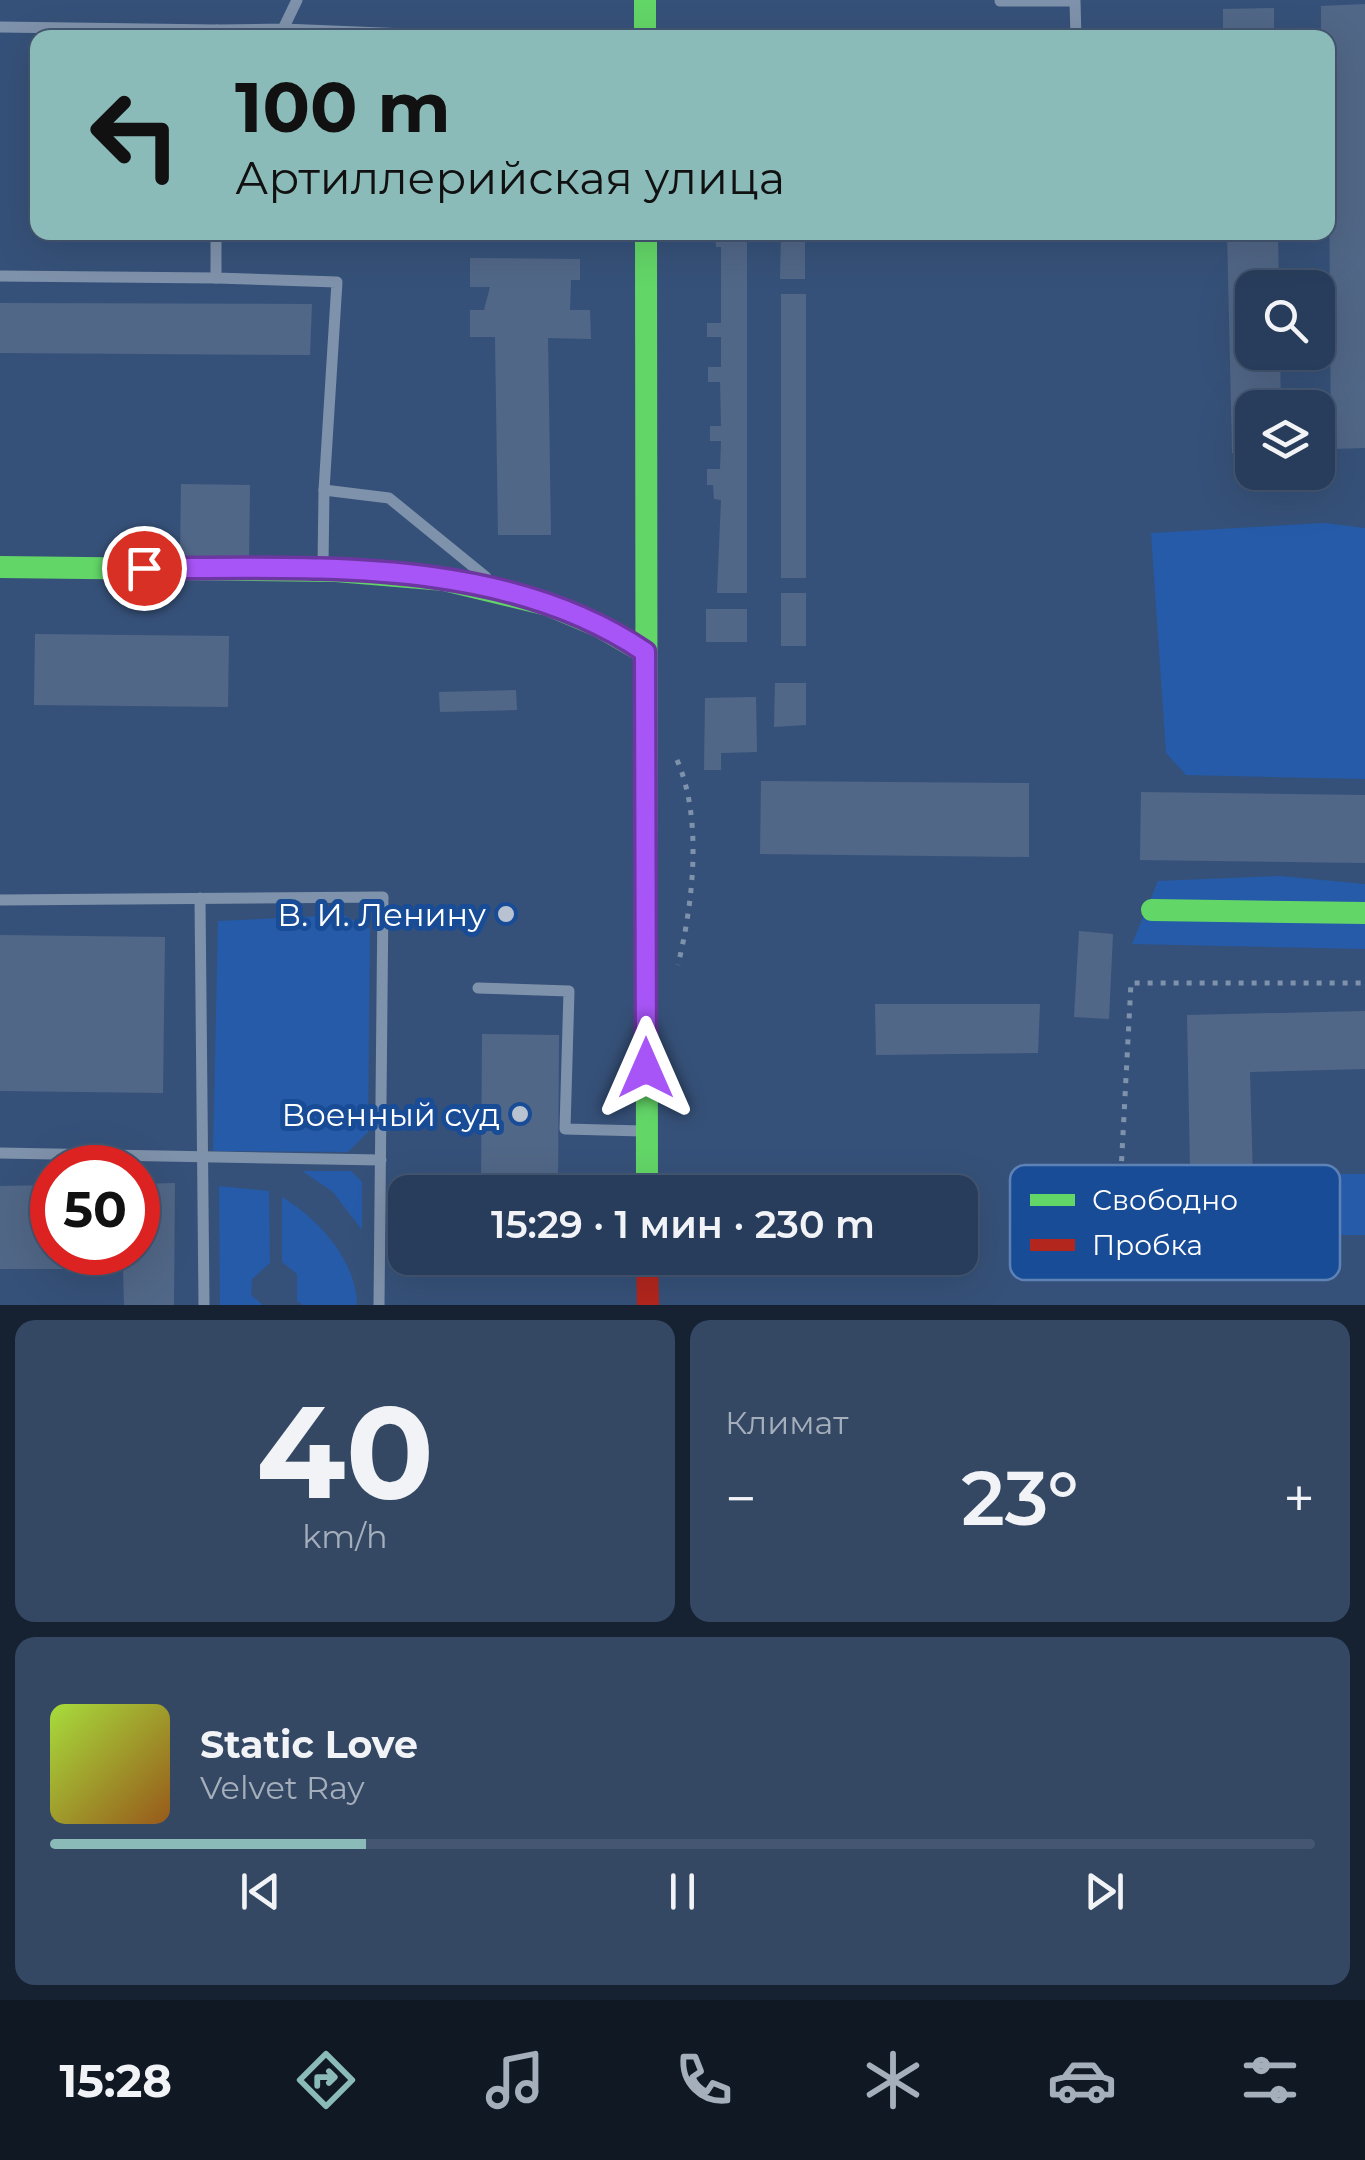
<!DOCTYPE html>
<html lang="ru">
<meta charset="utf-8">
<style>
:root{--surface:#283d5b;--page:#344864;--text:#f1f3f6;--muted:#a5aebb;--line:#445671;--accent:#8bbbb9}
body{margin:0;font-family:Montserrat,sans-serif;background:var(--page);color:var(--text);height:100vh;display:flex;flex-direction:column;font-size:38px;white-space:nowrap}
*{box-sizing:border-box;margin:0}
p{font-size:32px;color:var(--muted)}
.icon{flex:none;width:55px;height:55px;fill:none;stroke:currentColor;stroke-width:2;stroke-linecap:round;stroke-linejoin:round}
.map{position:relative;height:1305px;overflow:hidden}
.details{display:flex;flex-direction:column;gap:15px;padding:15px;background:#162232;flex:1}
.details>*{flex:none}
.top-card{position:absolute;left:30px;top:30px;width:1305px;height:210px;border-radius:20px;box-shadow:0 10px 40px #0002,0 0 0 2px var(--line);background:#8bbbb9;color:#111;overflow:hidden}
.controls{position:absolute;left:1235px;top:270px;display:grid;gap:20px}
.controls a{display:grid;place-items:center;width:100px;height:100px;border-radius:20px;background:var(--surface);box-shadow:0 10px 40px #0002,0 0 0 2px var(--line);font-size:50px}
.speed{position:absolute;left:30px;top:1145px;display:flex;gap:20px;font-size:50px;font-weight:700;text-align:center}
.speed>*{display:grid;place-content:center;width:130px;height:130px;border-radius:50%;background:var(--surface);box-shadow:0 10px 40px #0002,0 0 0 2px var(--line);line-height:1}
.speed .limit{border:15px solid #d22;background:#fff;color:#111}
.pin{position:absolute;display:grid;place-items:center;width:85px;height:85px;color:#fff;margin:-42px;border:5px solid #fff;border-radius:50%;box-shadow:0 2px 10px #0007}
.me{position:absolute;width:110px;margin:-55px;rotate:0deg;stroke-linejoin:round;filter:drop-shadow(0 0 8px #0008)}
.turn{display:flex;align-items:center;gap:35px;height:210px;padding:0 40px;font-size:45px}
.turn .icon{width:130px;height:130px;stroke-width:2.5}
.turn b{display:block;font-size:70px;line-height:85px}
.big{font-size:75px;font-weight:600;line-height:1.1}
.details .tile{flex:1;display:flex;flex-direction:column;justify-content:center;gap:15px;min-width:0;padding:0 35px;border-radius:20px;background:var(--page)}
.details .dial{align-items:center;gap:0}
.dial b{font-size:130px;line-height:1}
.song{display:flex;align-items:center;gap:30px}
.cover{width:120px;height:120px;border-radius:15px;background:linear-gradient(135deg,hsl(80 70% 55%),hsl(30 70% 35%))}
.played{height:10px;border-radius:5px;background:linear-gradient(90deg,var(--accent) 25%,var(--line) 25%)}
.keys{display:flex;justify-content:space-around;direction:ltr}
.heat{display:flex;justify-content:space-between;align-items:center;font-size:55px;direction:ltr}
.details .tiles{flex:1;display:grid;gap:15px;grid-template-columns:1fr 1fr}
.tile:last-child{grid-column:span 2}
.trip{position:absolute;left:388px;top:1175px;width:590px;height:100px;border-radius:20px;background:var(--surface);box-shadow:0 10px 40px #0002,0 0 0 2px var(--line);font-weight:600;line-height:100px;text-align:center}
.dock{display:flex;height:160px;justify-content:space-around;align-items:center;background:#101824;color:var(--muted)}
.dock .icon{width:70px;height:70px}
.dock .active{color:var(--accent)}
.dock b{font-size:45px;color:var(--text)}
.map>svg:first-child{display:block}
</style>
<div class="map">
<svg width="1365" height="1305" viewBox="0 0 1365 1305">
<rect width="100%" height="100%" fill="#365179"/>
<!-- green -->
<g fill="#255ba9">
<path d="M1324,523L1365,528V779L1186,775L1166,753L1151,533Z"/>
<path d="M1280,876L1365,884V949L1132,944L1158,881Z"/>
<path d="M344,915L370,929L368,1132L348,1152L213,1151L218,921Z"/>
<path d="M302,1171H351L362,1182V1230L333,1192Z"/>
<rect x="1306" y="1174" width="59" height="61"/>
<path d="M219,1186L269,1191L270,1263L252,1279L251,1295L263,1305H220Z"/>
<path d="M282,1197C318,1219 356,1259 357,1305H303L297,1301V1274L282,1262Z"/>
</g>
<!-- building -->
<g fill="#516787">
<path d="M1365,4V448L1331,449L1328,38H1321V6Z"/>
<path d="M1274,8V38H1223V9Z"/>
<path d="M715,232H747V593H717L721,500L714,499L713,485H707V469H720L721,441H710V426H721L720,382H708V367H721V337H707V323H721V247H716Z"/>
<path d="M781,232H805V279H780Z"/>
<path d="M1227,232H1278L1279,288H1252V352H1280L1281,408H1252V453H1232Z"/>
<path d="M470,258L580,259V280H571L570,310H590L591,339L548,338L551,535H498L495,337H470V310H484L490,287H470Z"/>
<rect x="781" y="294" width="25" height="284"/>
<path d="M0,303L312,304L310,355L0,353Z"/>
<path d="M181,484L250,485L249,561L180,560Z"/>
<rect x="781" y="593" width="25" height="53"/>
<rect x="706" y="609" width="41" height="33"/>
<path d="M35,634L229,636L228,707L34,705Z"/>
<path d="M775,683H806V725L774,727Z"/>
<path d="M516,690L517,710L440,712L439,692Z"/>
<path d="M756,697L757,752L721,753V770H704L705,698Z"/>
<path d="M761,781L1029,783V857L760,854Z"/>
<path d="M1141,792L1365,795V863L1140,860Z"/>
<path d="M1079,931L1113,934L1109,1019L1074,1017Z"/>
<path d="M0,935L165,937L163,1093L0,1091Z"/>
<path d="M875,1004H1040L1038,1053L876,1055Z"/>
<path d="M1365,1011V1069L1250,1072L1254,1217L1191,1218L1187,1015Z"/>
<path d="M482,1034L559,1035L558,1192H481Z"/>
<path d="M175,1183L174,1305H124L123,1269H0V1186L52,1185V1252H138V1184Z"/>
</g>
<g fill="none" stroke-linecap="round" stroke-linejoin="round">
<!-- path -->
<g stroke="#7f92ab" stroke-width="5" stroke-dasharray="5 8" stroke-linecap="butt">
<path d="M677,760C703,819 693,903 678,965"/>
<path d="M1106,1237L1120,1191L1131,983H1365"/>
</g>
<!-- lane -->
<g stroke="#7f92ab" stroke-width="11">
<path d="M1000,1H1075L1076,38"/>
<path d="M0,27L217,30"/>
<path d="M283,29L505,38"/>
<path d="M217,38V30L283,29L297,0"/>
<path d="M216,232V278L337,282L324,490"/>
<path d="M0,276L216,278"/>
<path d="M323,566L324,490L389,498L486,577"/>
<path d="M200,898L204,1305"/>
<path d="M0,900L383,897L379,1305"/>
<path d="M478,988L569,991L565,1129L643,1131"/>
<path d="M0,1153L381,1160"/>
</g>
<!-- fast -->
<g stroke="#63d668" stroke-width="22">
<path d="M645,0V38"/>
<path d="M646,232L647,1192"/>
<path d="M0,567L336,571L444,580L548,605L598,626L645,653"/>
<path d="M1152,910L1365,913"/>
</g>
<!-- jam -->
<path stroke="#b3261e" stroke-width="22" d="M647,1258L648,1305"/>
</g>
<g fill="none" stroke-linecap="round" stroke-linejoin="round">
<!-- route casing -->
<g stroke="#6d37a1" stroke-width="25">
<path id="route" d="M144,568C310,569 501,554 645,652L646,1068"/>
</g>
<!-- route -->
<use href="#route" stroke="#a855f7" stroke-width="18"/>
</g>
<!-- markers -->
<g fill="#b9c2d0" stroke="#194c96" stroke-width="4">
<circle cx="506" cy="914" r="10"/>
<circle cx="520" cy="1114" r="10"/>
</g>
<g text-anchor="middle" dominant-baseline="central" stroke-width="10" stroke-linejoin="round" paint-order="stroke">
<!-- poi labels -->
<g font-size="32" fill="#fff" stroke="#194c96" text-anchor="end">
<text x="486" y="914">В. И. Ленину</text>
<text x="500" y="1114">Военный суд</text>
</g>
</g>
<!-- legend -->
<rect x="1010" y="1165" width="330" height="115" rx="15" fill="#194c96" stroke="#5e82b6" stroke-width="2.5"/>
<rect x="1030" y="1194" width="45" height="12" fill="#63d668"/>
<rect x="1030" y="1239" width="45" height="12" fill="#b3261e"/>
<g font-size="28" fill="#fff">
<text x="1092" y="1210">Свободно</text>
<text x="1092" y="1255">Пробка</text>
</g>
</svg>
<div class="controls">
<a><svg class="icon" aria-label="search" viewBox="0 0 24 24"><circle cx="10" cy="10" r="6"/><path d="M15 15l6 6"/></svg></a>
<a><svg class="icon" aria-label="layers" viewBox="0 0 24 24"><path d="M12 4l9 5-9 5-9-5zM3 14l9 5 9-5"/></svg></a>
</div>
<div class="speed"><div class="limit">50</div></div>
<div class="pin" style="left:144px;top:568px;background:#d93025"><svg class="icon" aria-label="arrive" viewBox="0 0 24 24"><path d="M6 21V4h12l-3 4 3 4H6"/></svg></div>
<svg class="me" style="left:646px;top:1068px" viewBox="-20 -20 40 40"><path d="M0-17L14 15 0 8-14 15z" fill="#a855f7" stroke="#fff" stroke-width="4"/></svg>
<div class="trip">15:29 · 1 мин · 230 m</div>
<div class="top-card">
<div class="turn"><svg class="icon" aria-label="left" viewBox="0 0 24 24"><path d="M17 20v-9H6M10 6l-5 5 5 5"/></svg><div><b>100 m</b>Артиллерийская улица</div></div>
</div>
</div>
<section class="details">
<div class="tiles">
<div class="tile dial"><b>40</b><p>km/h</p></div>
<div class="tile"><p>Климат</p>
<div class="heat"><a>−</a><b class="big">23°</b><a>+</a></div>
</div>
<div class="tile">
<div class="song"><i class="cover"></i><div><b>Static Love</b><p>Velvet Ray</p></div></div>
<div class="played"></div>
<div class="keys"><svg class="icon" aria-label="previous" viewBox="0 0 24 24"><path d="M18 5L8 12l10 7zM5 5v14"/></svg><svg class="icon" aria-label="pause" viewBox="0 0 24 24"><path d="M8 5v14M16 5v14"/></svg><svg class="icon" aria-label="next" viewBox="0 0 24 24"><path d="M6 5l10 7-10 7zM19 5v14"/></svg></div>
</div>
</div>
</section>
<nav class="dock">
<b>15:28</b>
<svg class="icon active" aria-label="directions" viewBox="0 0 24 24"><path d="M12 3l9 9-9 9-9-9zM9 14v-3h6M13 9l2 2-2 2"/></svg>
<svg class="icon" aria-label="music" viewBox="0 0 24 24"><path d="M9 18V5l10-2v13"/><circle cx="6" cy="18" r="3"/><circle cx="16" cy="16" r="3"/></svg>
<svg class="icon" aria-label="phone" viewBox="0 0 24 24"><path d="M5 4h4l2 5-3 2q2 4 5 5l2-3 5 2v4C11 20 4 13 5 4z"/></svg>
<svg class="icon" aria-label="climate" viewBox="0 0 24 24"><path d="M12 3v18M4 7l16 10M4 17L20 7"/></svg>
<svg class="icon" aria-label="car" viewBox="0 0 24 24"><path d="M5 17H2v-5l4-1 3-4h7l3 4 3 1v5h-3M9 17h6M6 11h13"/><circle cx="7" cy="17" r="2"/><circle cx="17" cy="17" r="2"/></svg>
<svg class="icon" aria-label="filters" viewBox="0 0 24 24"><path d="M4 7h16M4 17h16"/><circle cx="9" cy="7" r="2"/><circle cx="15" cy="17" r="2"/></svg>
</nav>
